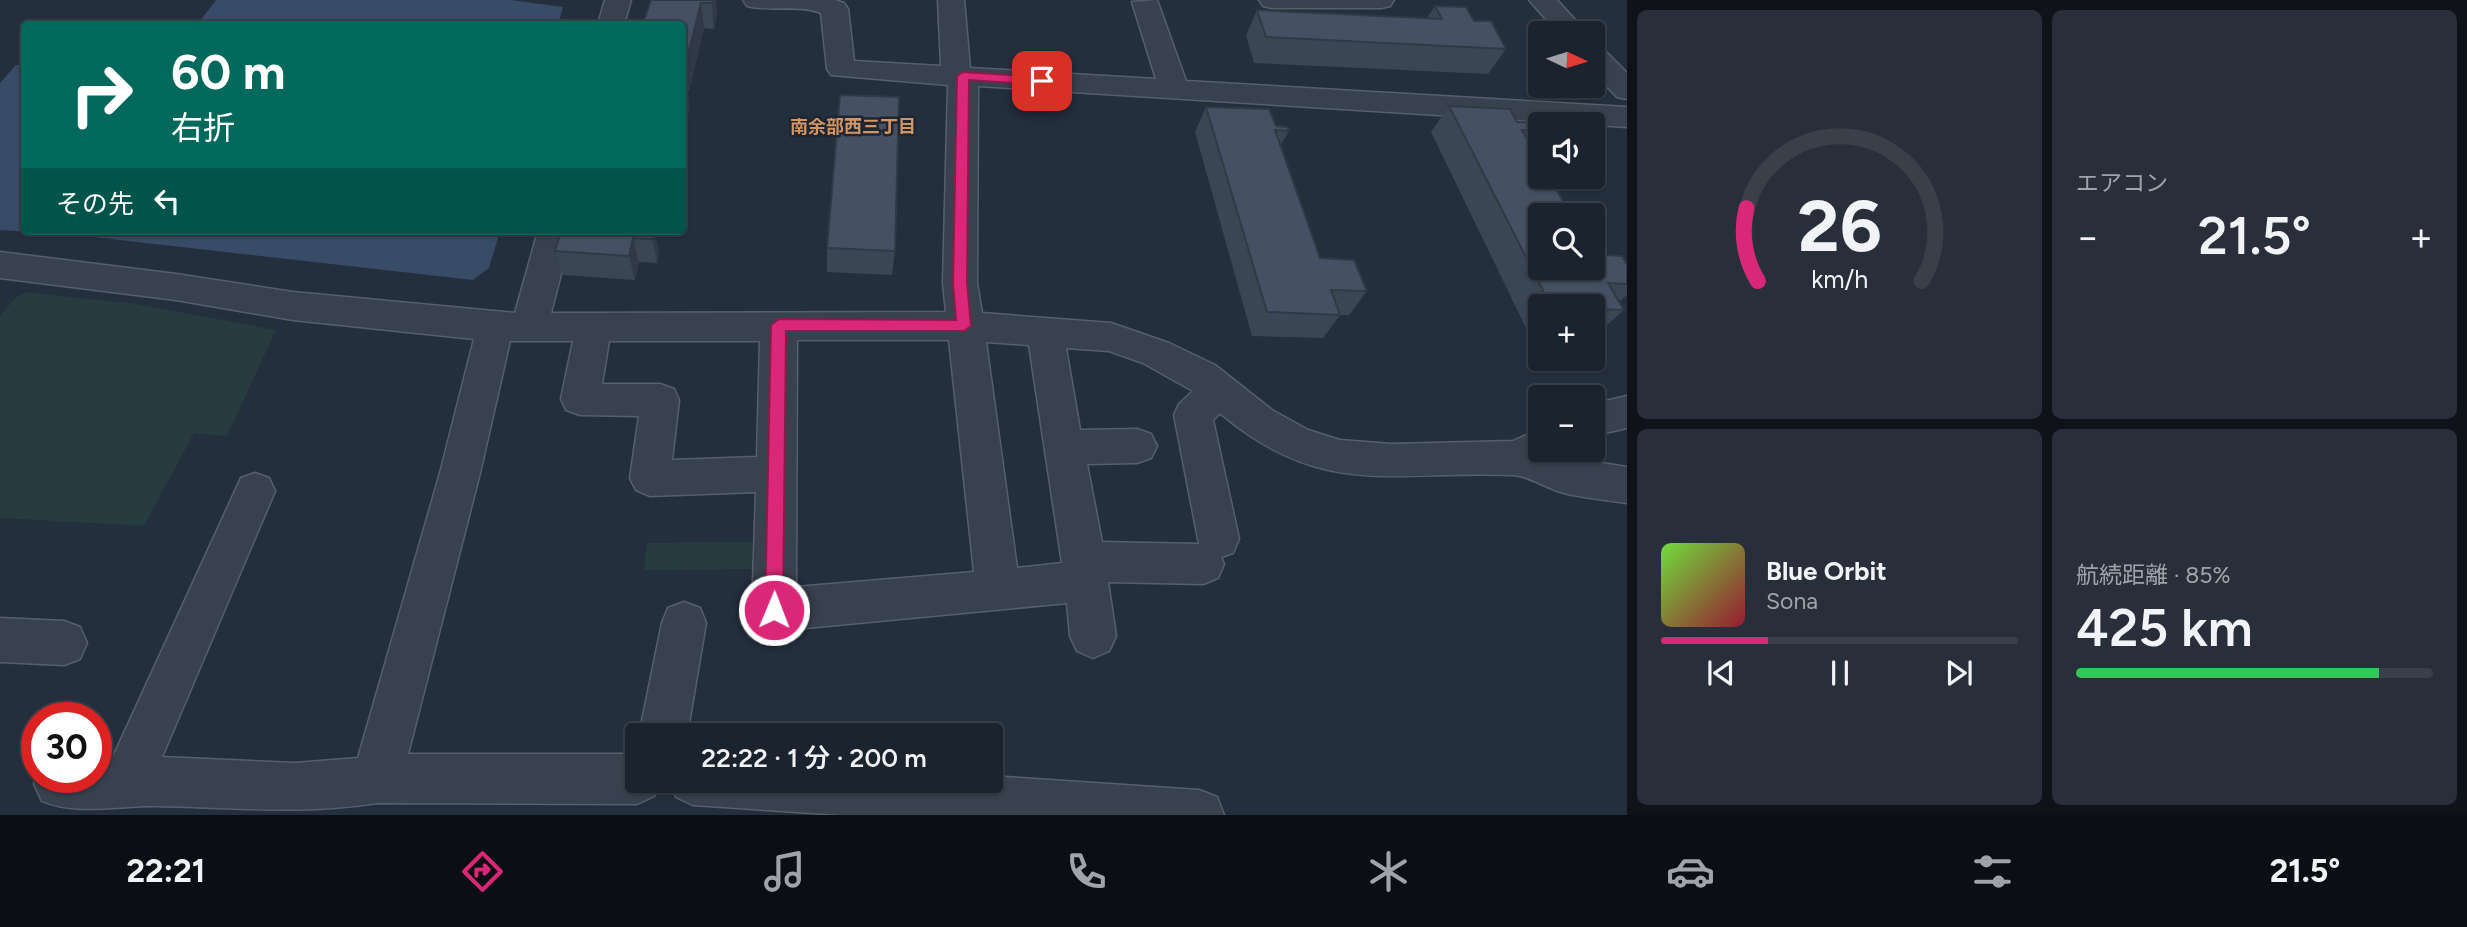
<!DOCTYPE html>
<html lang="ja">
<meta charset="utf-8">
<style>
:root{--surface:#1b232e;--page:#282f3a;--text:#f1f3f6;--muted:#a0a4aa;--line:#39404a;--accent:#db2777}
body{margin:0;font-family:Figtree,"Noto Sans JP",sans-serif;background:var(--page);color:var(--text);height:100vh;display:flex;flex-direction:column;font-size:26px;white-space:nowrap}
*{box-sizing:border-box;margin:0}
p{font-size:23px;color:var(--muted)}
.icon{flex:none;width:38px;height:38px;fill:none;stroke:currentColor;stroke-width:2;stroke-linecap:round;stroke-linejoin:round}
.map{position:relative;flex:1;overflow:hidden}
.panel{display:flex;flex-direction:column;gap:10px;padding:10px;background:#0f1319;width:840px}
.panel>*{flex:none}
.guide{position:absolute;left:21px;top:21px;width:665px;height:214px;border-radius:7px;box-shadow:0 2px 5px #0004,0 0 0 2px var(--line);background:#00695c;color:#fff;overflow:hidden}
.needle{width:46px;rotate:94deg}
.buttons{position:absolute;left:1528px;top:21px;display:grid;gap:14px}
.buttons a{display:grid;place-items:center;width:77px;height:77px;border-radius:7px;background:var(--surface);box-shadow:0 2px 5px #0004,0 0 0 2px var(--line);font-size:35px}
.speed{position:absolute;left:21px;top:702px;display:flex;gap:14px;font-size:35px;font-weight:700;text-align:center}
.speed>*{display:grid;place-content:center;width:91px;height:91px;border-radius:50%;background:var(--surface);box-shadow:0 2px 5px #0004,0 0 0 2px var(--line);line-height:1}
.speed .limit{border:10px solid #d22;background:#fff;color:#111}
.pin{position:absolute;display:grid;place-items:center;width:60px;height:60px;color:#fff;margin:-30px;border-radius:14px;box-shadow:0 4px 10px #0006}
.me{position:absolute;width:77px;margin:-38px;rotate:1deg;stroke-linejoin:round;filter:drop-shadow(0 0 5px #0008)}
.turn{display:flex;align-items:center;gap:24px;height:147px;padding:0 35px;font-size:32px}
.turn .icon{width:91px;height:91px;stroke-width:2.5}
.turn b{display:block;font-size:49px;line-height:60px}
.then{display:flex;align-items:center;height:66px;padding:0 35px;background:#0003;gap:14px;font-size:26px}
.big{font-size:52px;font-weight:600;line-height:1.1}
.panel .widget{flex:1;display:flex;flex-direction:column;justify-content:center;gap:10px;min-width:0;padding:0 24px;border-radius:10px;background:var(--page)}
.panel .dial{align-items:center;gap:0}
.dial svg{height:182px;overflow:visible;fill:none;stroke:var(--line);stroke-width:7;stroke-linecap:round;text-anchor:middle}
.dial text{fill:var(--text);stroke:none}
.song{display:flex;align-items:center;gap:21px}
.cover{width:84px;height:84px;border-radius:10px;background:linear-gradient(135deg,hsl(100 70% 55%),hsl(350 70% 35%))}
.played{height:7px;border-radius:4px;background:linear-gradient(90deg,var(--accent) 30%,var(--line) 30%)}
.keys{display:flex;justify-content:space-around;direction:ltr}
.heat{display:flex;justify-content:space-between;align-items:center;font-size:38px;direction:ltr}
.charge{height:10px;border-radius:5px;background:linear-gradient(90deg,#34c759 85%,var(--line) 0)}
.panel .tiles{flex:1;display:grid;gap:10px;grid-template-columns:repeat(2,1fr)}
.trip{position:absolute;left:625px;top:723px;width:378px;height:70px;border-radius:7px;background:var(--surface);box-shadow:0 2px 5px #0004,0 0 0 2px var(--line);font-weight:600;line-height:70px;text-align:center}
.tab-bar{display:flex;height:112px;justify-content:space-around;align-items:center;background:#0b0e12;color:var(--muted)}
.tab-bar .icon{width:49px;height:49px}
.tab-bar .on{color:var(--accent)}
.tab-bar b{font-size:32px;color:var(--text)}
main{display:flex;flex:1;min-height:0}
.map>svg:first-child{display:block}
</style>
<main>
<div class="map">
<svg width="1627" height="815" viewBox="0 0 1627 815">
<rect width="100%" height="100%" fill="#242f3e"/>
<!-- green -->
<g fill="#263c3f">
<path d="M27,292L136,304L276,330L227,436L194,433L144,526L0,518V316L15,298Z"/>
<path d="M752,542V569L644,570L647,543Z"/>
</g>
<!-- water -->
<g fill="#394c67">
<path d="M216,0H511L563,7L558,24H198Z"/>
<path d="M16,65H24V231H48L47,233L0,230V83Z"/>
<path d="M69,231H500L489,268L473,280L67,234Z"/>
</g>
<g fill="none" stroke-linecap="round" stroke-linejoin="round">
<!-- minor casing -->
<g stroke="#565f6c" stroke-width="3">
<g id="minor">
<path d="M605,0H631L624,24H598Z"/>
<path d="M743,0H835L844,3L848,9L854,61L941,66L938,0H964L970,68L1156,79L1132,2L1157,0L1186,81L1627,107V127L978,86L977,283L982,313L1111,323L1169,343L1215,365L1272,410L1308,430L1340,440L1391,444L1513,441L1540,429V450H1558L1556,455L1564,457L1627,467V503C1606,500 1584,498 1564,493C1547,489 1530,476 1513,475C1394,470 1323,500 1220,413L1213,420L1239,539L1233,553L1221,557L1224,564L1218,578L1203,584L1108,582L1116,636L1109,651L1093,658L1077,651L1070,636L1067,603L774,631L758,625L752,610L756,492L650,496L636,490L630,478L639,416L580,415L566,410L561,399L573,341H510L480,473L408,754H637V780H661L654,796L637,804L377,803C303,815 228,807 153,806C117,806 74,815 42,801L34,784L37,777H96V758L113,757L241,478L255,473L269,478L275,491L162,757L295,763L358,758L440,473L474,339L293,320L176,300L0,278V252L176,274L293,292L515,313L538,231H572L551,313L946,312L943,283L948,85L831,75L827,69L821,13C797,4 771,12 747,6ZM797,340H949L974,572L796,587ZM609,341H760L757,457L672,460L679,400L674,389L660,384H602ZM986,342L1029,345L1062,563L1017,568ZM1066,348L1109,351L1143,363L1193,391L1179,404L1174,415L1199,544L1102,542L1087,464L1137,463L1151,458L1157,446L1151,434L1137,429L1080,430Z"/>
<path d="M1259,0H1394L1390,6L1381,8H1272L1263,6Z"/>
<path d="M1529,0H1557L1587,33H1558Z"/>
<path d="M1592,45L1602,48L1627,73V99L1617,97L1592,71Z"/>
<path d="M1627,396V428L1592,436V404Z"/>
<path d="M684,602L700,608L706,623L687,735H639L662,623L668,608Z"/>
<path d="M0,618L64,621L80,627L87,643L80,659L64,665L0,662Z"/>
<path d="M990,776L1199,790L1217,797L1224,815H842L693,805L676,797L669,780H990Z"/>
</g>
</g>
<!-- minor -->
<use href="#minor" fill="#38414e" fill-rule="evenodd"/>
</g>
<!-- wall -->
<g fill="#3b4654">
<path d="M651,0H716L717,14L714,29L704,28L689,91H687L690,109L688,115H682V24Z"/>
<path d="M1435,6L1474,21L1506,49L1488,74L1254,63L1246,35L1257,10L1427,18Z"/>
<path d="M1449,106L1517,122L1540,131L1530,143L1593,254L1627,265V295L1619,302L1624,310L1597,334L1592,333V306H1540V331L1527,330L1431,132Z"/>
<path d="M1206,107L1289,131L1280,146L1320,258L1367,291L1349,315H1340L1323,338L1252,336L1195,132Z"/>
<path d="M655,231L659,253L657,263L639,262L635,280L563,275L555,251Z"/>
<path d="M827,248L895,251L892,275L827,272Z"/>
</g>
<!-- shaded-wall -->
<g fill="#303945">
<path d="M712,0H716L717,14L714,29L712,3Z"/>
<path d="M701,3L704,28L689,91L685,66Z"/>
<path d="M686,83L690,109L688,115L685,90Z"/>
<path d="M654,231H655L659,253L657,263L652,239Z"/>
<path d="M633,238L639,262L635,280L629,256Z"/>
</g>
<!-- building -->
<g fill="#455162" stroke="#303945" stroke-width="2">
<path d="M651,0H712V3H701L685,66H682V24H643Z"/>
<path d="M1435,6L1466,7L1474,21H1491L1506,49L1266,37L1257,10L1442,19Z"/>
<path d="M682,83H686L685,90H682Z"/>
<path d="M840,95L899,97L895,251L827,248Z"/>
<path d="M1449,106L1510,109L1517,122L1536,123L1540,131L1522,130L1540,161V177H1549L1571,215H1540V268H1592V253L1593,254L1622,256L1627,265V284L1608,283L1624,310L1592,309V306H1551Z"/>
<path d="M1206,107L1269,109L1276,126L1287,127L1289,131L1275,130L1320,258L1354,260L1367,291L1331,290L1340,315L1267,312Z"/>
<path d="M561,231H654L652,239L633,238L629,256L555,251Z"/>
</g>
<!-- route -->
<path fill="#db2777" stroke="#8e194d" stroke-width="2" d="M963,72L1042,77L1048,81L1042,85L969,80L967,283L971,326L964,331H786L783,610L781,616L774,618L768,616L765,610L771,325L779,319L956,320L953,283L957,76Z"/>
<g text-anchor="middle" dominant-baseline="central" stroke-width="5" stroke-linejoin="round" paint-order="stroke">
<!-- far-neighbourhood labels -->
<g font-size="18" font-weight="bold" fill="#d59563" stroke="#1d2633">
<text x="853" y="127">南余部西三丁目</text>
</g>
</g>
</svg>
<div class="buttons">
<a><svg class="needle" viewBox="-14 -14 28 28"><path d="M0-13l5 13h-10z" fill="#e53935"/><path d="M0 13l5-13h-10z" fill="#a0a4aa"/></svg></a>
<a><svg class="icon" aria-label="sound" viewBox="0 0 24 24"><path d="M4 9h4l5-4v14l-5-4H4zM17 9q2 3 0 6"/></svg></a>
<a><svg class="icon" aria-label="search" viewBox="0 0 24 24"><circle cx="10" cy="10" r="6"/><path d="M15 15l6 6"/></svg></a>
<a>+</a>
<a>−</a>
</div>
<div class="speed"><div class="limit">30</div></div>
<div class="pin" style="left:1042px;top:81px;background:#d93025"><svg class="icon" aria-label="arrive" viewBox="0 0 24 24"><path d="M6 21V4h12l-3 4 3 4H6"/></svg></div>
<svg class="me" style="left:774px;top:610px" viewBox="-20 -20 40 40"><circle r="17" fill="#db2777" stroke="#fff" stroke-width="3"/><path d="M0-11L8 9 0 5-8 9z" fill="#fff"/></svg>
<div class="trip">22:22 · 1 分 · 200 m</div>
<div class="guide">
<div class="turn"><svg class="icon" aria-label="right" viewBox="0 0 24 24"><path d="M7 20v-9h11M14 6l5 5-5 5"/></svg><div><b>60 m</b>右折</div></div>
<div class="then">その先<svg class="icon" aria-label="left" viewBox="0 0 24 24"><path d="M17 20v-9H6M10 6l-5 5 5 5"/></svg></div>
</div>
</div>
<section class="panel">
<div class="tiles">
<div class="widget dial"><svg viewBox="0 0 100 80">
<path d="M14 69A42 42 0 1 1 86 69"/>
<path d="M14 69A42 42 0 0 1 9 37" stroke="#db2777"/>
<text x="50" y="56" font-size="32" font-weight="700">26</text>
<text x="50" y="72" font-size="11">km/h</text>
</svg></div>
<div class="widget"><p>エアコン</p>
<div class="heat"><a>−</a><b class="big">21.5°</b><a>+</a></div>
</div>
<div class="widget">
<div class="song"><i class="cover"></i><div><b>Blue Orbit</b><p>Sona</p></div></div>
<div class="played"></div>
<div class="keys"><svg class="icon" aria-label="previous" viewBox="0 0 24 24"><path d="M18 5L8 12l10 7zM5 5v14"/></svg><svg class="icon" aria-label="pause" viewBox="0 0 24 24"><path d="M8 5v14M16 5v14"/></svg><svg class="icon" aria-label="next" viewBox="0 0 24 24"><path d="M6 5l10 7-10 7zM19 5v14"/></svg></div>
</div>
<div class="widget"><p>航続距離 · 85%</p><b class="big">425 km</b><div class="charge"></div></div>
</div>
</section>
</main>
<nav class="tab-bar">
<b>22:21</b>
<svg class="icon on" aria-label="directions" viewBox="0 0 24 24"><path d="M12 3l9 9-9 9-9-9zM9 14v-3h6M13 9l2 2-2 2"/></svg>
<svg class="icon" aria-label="music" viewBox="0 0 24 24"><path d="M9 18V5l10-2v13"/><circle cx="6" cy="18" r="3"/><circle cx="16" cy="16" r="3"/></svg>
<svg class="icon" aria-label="phone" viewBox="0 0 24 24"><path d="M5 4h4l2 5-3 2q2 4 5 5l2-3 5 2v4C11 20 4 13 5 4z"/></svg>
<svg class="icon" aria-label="climate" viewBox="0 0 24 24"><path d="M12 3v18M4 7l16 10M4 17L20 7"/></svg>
<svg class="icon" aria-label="car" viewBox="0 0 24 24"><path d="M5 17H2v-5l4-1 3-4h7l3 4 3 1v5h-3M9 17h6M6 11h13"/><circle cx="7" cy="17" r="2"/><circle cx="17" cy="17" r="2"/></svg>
<svg class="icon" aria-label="filters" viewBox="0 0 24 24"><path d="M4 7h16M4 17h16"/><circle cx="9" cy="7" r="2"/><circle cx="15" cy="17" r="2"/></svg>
<b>21.5°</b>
</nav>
